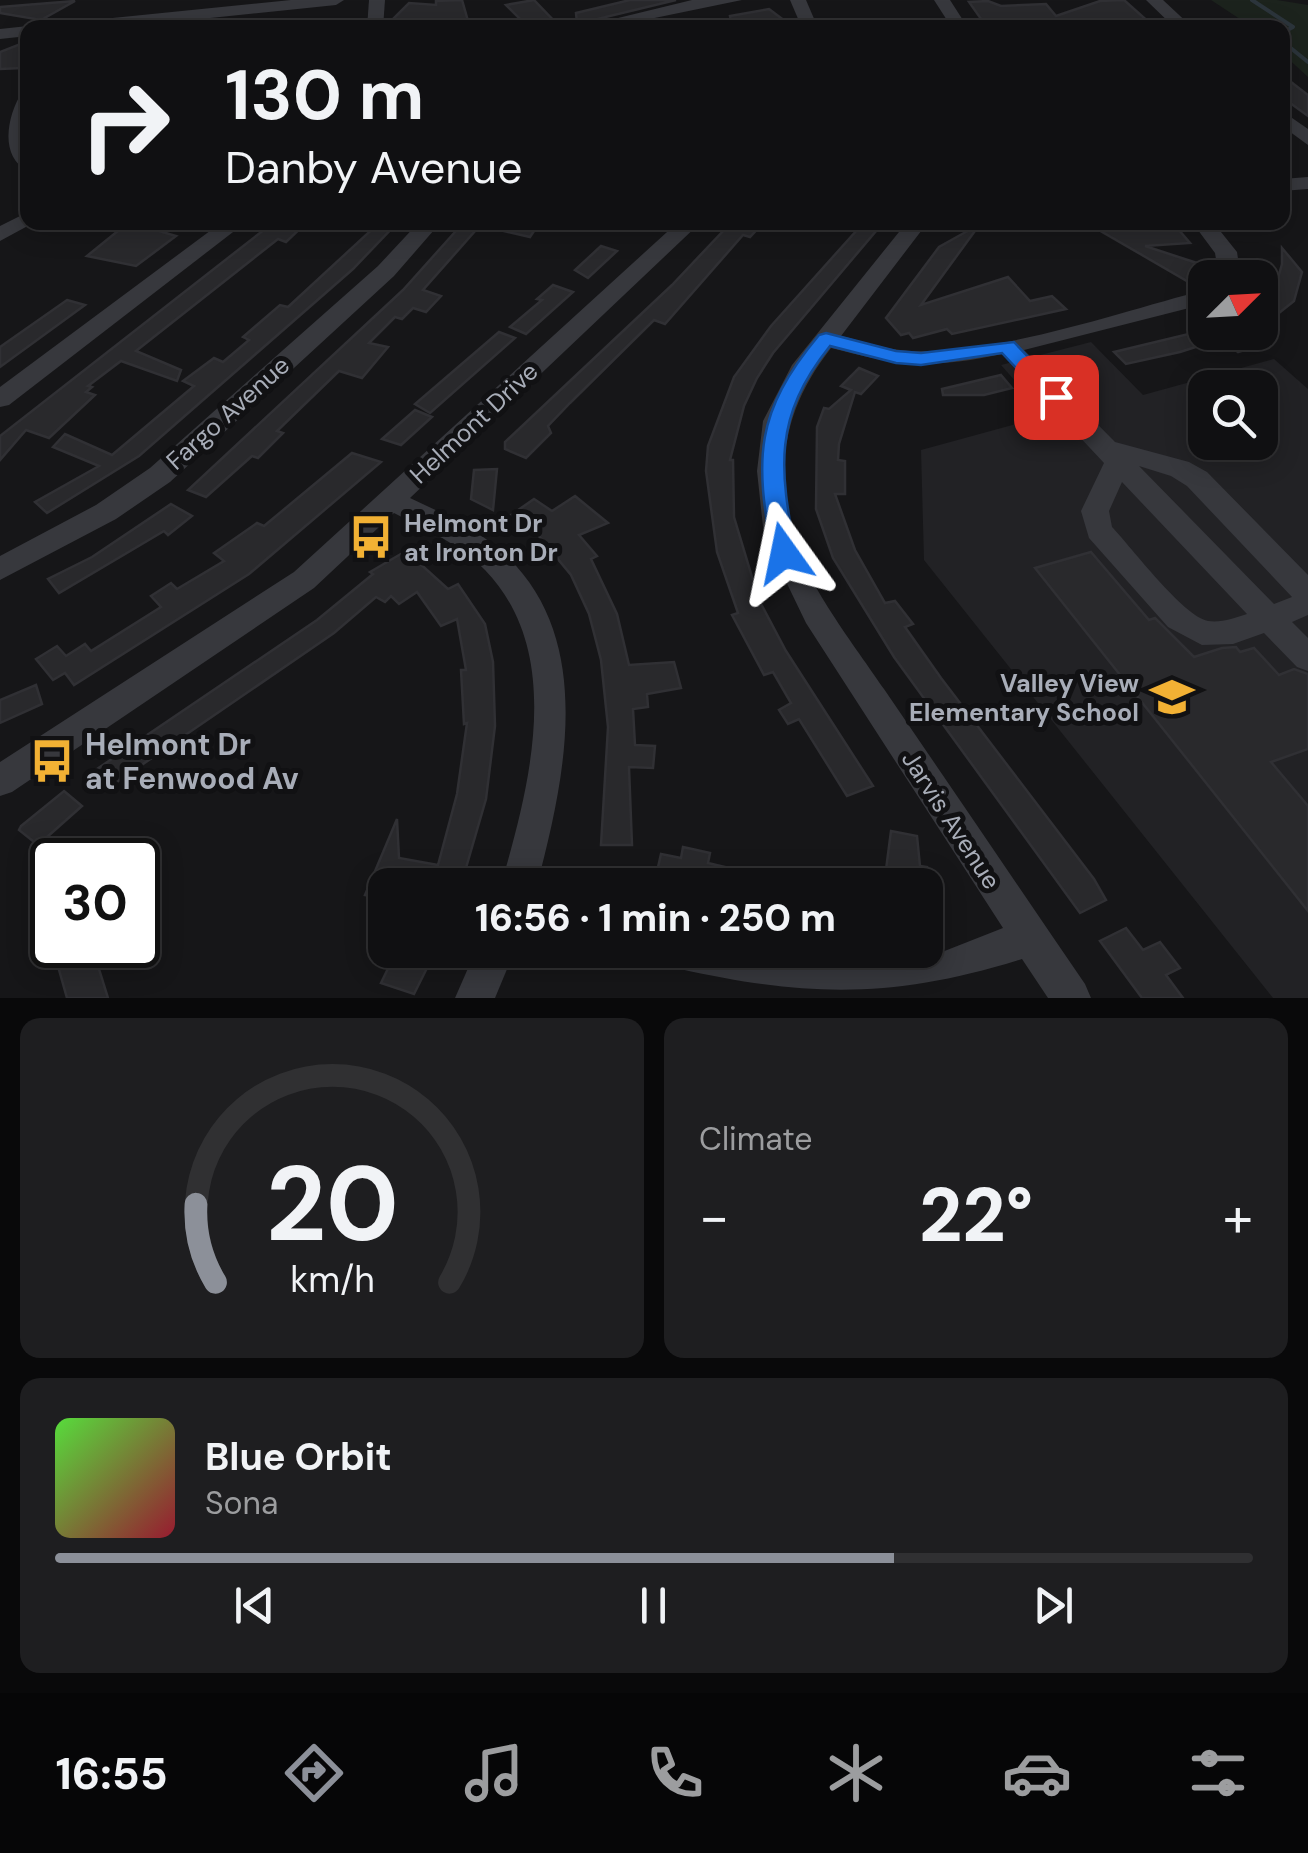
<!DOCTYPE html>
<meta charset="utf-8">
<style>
:root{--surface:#101012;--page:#1e1e20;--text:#f1f3f6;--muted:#9c9d9f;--line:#303032;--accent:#8c9099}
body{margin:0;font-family:"DM Sans",sans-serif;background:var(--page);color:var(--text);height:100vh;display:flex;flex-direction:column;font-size:38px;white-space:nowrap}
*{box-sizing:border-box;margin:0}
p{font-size:32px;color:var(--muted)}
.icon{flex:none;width:55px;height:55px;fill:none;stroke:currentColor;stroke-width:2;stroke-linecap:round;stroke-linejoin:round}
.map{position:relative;height:998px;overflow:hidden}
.panel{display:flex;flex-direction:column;gap:20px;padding:20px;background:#09090a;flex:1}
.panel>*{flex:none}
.banner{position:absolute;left:20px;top:20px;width:1270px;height:210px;border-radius:20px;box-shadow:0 5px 25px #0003,0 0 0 2px var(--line);background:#101012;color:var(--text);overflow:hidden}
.needle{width:65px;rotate:66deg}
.buttons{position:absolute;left:1188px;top:260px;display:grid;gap:20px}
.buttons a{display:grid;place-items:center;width:90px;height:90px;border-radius:20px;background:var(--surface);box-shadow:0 5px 25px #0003,0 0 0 2px var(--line);font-size:50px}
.speed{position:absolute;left:30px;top:838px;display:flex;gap:20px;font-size:50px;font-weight:700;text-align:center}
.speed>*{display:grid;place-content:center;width:130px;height:130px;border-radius:50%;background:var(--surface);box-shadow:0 5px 25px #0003,0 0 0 2px var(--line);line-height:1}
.speed .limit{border:5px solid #111;border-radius:15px;background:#fff;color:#111}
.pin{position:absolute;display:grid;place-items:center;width:85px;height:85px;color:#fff;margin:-42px;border-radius:20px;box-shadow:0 5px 15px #0006}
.me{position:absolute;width:110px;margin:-55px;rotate:348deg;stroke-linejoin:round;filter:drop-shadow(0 0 8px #0008)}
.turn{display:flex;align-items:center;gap:35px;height:210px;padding:0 40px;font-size:45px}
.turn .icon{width:130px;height:130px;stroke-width:2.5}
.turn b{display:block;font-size:70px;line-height:85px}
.big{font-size:75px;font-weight:800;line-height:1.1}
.panel .tile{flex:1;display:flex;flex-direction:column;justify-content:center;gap:15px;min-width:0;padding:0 35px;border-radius:20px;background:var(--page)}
.panel .dial{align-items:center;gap:0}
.dial svg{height:260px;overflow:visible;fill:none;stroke:var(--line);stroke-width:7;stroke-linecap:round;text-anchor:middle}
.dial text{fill:var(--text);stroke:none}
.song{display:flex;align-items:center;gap:30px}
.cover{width:120px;height:120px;border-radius:15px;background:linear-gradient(135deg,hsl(110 70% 55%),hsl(350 70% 35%))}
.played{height:10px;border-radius:5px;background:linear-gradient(90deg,var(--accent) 70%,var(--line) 70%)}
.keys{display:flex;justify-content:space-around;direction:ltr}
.heat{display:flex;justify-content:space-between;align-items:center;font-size:55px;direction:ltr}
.panel .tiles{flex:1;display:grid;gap:20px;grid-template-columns:1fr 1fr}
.tile:last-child{grid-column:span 2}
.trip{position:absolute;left:368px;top:868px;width:575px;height:100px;border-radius:20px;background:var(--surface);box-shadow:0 5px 25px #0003,0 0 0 2px var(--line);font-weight:800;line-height:100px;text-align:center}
.tabs{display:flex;height:160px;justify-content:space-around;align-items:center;background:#060607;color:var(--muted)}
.tabs .icon{width:70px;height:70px}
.tabs .active{color:var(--accent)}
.tabs b{font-size:45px;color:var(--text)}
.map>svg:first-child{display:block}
</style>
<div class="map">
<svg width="1308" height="998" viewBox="0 0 1308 998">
<rect width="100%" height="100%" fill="#161618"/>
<!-- built -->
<path fill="#222225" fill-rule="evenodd" d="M1091,342L1143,395L1274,359L1308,389V998H1273L924,560L921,450L1046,416L1001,365ZM1205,388H1260V442H1205Z"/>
<!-- green -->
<path fill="#1c231d" d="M1211,0H1277L1308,5V77L1283,54L1282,28L1252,27Z"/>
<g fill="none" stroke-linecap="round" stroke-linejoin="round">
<!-- stream -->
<g stroke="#2c353c" stroke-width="4">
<path d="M1252,0L1293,27L1282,33"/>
<path d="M1282,41L1308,62"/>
</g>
</g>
<!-- building -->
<g fill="#29292c" stroke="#303034" stroke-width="2.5">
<path d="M462,0L470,28H410L404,22L389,23L409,3L436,5V1Z"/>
<path d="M534,0L556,23L529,28L506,5Z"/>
<path d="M630,0H676L577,24L576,13Z"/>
<path d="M1124,0L1151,24L1029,28L1040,21H1008L1010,25L986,26L969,2L988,1L1001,6L1046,4L1056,16L1100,1Z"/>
<path d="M75,1L41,20L0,13V7Z"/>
<path d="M769,9L785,21L732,26L730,16Z"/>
<path d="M28,41V59L22,68L0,69V52Z"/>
<path d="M1282,75L1308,95V116L1282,97Z"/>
<path d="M129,222L176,236L136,266L87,256Z"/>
<path d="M274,222H307L286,242L278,239L136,351L181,370L177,381L121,361L88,386L92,387L86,392L95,395L49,438L26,430L0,460V436Z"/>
<path d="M380,222H398L353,269L139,456L47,513L35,502L99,466L53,447L65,434L112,455L194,386L183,381L214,358L223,362L249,340L243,337L280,305L288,307Z"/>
<path d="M464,222H483L423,290L441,296L426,312L413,308L402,319L395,317L369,343L388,347L362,378L339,371L277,431L283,433L258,458L252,456L206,497L188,490L403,290Z"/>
<path d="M492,222H540L530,237L491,228Z"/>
<path d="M714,222H764L750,237L743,235L665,324L654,320L570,403L548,426L551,433L526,458L505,449V442L672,285L724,230L714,228Z"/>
<path d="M853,222H871L876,231L773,353L757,378L744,406L730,460H733L734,517L759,600L786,651L873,786L847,796L799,719L788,724L779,710L791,703L773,672L764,675L732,615L738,613L717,552L706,471L708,446L734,377L771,326L857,230Z"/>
<path d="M1085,222H1172L1190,243L1145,246L1200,264L1187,281Z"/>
<path d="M980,224L921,305L1008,277L1030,301L1052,296L1066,309L952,334L947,329L913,338L909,333L901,335L886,318L939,247Z"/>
<path d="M601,246L617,251L588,278L575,270Z"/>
<path d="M1282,248L1302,272L1294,301L1260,328V309L1273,296L1282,264Z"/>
<path d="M553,285L573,292L526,334L510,327L542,300L537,299Z"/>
<path d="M67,300L85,305L0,367V347Z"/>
<path d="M1205,330V344L1180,352L1126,364L1114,352Z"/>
<path d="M499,332L515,338L430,413L415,404Z"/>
<path d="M1214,332H1257L1270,342L1238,352Z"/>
<path d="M859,368L878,376L861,394L855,392L839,444L838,460L845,461V494H835L855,550L885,603L895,601L913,624L905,627L941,678L1094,879L1106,900L1080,913L894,657L833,558L816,509L817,427L824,408L829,409L851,390L841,386Z"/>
<path d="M1001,375L1012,388L984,395H943L942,389Z"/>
<path d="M415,410L432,417L401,445L382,439Z"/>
<path d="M352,453L381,462L249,574L74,685L65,673L53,680L36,659L57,646L66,656L85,644L91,651L161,607L151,596L171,583L177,589L224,561L214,553L257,523L264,526Z"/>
<path d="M497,469L494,500L493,510L471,499L474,470Z"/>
<path d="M575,496L608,523L579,535L597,556L591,559L617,614L629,665L674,662L681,688L647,694L648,707L633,709L635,745L655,746L653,768L629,767L632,845H601L608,727L601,660L589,614L571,575L538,535L511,515L534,499L552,511Z"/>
<path d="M171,504L192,516L168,535L164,531L59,593L48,579L92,557Z"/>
<path d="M406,551L448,589L458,584L485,624L493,662L495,726L486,799L461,885H385L382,898L365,895L397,819L399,858L438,865L457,794L467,723L464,724L461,670H466L457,619L441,626L417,592L399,604L391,596L385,602L376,597L334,633L111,786L97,769L317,620L373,574L370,572Z"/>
<path d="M1091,552L1149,620L1155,618L1194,657L1222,648L1236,647L1240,652L1254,648L1279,675L1294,669L1308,674V749L1271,762L1308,806V911L1035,568Z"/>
<path d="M36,685L42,704L0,723V700Z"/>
<path d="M64,791L82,806L38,845L19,830L21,826Z"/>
<path d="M891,831L917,836L920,866L927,867V885H884Z"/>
<path d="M683,847L710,853L708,863L775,879L774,885H654L661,854L681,858Z"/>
<path d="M52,873V930H49L34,882Z"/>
<path d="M1126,928L1143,950L1160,942L1180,968L1166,975L1183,998H1142L1100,941Z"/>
<path d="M52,945H91L93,951L104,946L110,963L99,969L108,998H67Z"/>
<path d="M397,950H436L414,994L381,983Z"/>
</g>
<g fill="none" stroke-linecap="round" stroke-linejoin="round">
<!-- minor -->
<g fill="#37383d" fill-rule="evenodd">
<path d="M291,0H344L336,5L114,28H55L63,23Z"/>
<path d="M369,0H385L383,28H367Z"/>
<path d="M692,0H742L606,28H577Z"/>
<path d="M790,0H806L818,28H802Z"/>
<path d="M934,0H950L968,28H952Z"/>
<path d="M1146,0H1163L1193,28H1175Z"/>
<path d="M28,26L33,28H28V36L0,39V29Z"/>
<path d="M28,91L21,142L28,155V171C0,157 6,118 22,92Z"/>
<path d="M1282,111L1308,129V145L1282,126Z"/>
<path d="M1308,177V189L1282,191V179Z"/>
<path d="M28,212V222H35L0,241V226Z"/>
<path d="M222,222H246L9,405L0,407V387Z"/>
<path d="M419,222H441L394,276L170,482L116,519L0,580V556L96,505L150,468L378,266Z"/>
<path d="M678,222H701L410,498C442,513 476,528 502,552C597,637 565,778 537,885H501C529,787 566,654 485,570C460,544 425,529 394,513L314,588L12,792L0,796V762L294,572Z"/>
<path d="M907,222H928L841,336C858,340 876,346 893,349C976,363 1122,311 1205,290V304L1024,350L1115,442L1189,462L1207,472L1308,575V615L1292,622L1308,638V671L1297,667L1264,633L1233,644L1202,645L1168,627L1089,538L1081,511L1104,463L1002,354C931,369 900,366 831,348C786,406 775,460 792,532C802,578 857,649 884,689C951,787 1018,886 1085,984L1091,998H1048L1022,959C897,998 810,998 680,969L666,964L661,950H772L877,961L942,952L1003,928L806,623L764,536L757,471L763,421L792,365ZM1139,466L1171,476L1187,486L1292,597L1274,604ZM1122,482L1247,614C1235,618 1221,623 1208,621C1183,616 1132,548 1112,527L1109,511Z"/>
<path d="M1192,222H1213L1237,252L1241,278H1219L1215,253Z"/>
<path d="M476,950H515L495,998H455Z"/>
</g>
</g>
<!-- route -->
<path fill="#1a73e8" stroke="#114b97" stroke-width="2.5" d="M826,333L896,351L921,353L1014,342L1066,397L1063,402H1048L1002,353L921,365L896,363L830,346C773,417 779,469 796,553L784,562L772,553C755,458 754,413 819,335Z"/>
<!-- icons -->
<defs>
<g id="bus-bare" transform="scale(3.45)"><path d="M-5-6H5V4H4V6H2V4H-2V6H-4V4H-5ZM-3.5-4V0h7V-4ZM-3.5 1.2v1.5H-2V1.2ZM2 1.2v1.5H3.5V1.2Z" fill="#f2b134" stroke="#111113" stroke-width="2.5" paint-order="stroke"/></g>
<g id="school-bare" transform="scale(3.45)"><path d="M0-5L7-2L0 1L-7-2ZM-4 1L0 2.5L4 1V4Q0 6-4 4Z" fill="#f2b134" stroke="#111113" stroke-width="2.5" paint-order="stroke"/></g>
</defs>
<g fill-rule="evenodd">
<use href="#bus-bare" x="371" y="537"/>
<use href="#school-bare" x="1172" y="697"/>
<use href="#bus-bare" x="52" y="761"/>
</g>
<g text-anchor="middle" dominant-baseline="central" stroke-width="10" stroke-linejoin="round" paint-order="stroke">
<!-- street labels -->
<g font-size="25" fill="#a8adb8" stroke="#111113">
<text transform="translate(228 413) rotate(-42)">Fargo Avenue</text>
<text transform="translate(474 423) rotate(-43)">Helmont Drive</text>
<text transform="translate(951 820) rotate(57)">Jarvis Avenue</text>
</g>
<!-- poi labels -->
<g font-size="25" font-weight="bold" fill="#a8adb8" stroke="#111113" text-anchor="start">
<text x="404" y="523">Helmont Dr<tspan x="404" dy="29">at Ironton Dr</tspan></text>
<text x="1139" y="683" text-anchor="end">Valley View<tspan x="1139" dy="29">Elementary School</tspan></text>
</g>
<!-- near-poi labels -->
<g font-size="30" font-weight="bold" fill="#a8adb8" stroke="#111113" text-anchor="start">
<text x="85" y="744">Helmont Dr<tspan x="85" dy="34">at Fenwood Av</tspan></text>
</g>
</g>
</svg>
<div class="buttons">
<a><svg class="needle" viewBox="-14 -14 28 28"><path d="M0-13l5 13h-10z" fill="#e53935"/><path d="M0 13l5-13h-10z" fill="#9c9d9f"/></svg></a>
<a><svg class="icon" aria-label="search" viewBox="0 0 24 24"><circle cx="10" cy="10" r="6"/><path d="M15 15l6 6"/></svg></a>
</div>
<div class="speed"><div class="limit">30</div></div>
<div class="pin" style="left:1056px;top:397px;background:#d93025"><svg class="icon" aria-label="arrive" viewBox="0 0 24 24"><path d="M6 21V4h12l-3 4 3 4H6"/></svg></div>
<svg class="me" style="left:784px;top:553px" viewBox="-20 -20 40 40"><path d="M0-17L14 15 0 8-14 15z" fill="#1a73e8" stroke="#fff" stroke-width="4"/></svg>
<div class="trip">16:56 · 1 min · 250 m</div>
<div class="banner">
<div class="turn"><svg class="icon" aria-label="right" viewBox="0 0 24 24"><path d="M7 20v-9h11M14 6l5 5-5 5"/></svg><div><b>130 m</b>Danby Avenue</div></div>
</div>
</div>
<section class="panel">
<div class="tiles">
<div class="tile dial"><svg viewBox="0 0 100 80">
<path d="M14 69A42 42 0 1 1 86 69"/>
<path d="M14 69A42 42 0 0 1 8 45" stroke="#8c9099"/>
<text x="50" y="56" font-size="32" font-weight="700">20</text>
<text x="50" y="72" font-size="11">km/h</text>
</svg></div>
<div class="tile"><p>Climate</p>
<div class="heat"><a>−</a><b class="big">22°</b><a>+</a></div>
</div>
<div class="tile">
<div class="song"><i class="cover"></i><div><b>Blue Orbit</b><p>Sona</p></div></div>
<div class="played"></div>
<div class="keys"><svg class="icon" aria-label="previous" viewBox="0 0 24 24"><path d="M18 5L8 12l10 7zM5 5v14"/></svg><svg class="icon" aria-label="pause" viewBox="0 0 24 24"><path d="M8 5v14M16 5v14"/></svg><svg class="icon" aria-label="next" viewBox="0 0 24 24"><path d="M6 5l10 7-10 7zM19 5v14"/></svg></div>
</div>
</div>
</section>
<nav class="tabs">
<b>16:55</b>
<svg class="icon active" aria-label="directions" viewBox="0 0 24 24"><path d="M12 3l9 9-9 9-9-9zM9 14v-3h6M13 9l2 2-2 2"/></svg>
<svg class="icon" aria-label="music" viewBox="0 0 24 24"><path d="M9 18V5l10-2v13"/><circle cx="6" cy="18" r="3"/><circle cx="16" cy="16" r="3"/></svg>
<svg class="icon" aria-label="phone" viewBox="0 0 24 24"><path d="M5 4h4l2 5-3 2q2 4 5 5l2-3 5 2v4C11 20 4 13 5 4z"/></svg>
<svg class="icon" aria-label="climate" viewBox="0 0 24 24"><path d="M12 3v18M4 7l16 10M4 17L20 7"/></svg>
<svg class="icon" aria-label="car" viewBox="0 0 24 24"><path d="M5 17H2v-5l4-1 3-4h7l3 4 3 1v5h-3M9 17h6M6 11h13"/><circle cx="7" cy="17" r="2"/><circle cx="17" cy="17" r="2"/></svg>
<svg class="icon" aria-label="filters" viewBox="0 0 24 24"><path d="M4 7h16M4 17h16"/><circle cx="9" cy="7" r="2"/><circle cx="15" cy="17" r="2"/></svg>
</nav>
